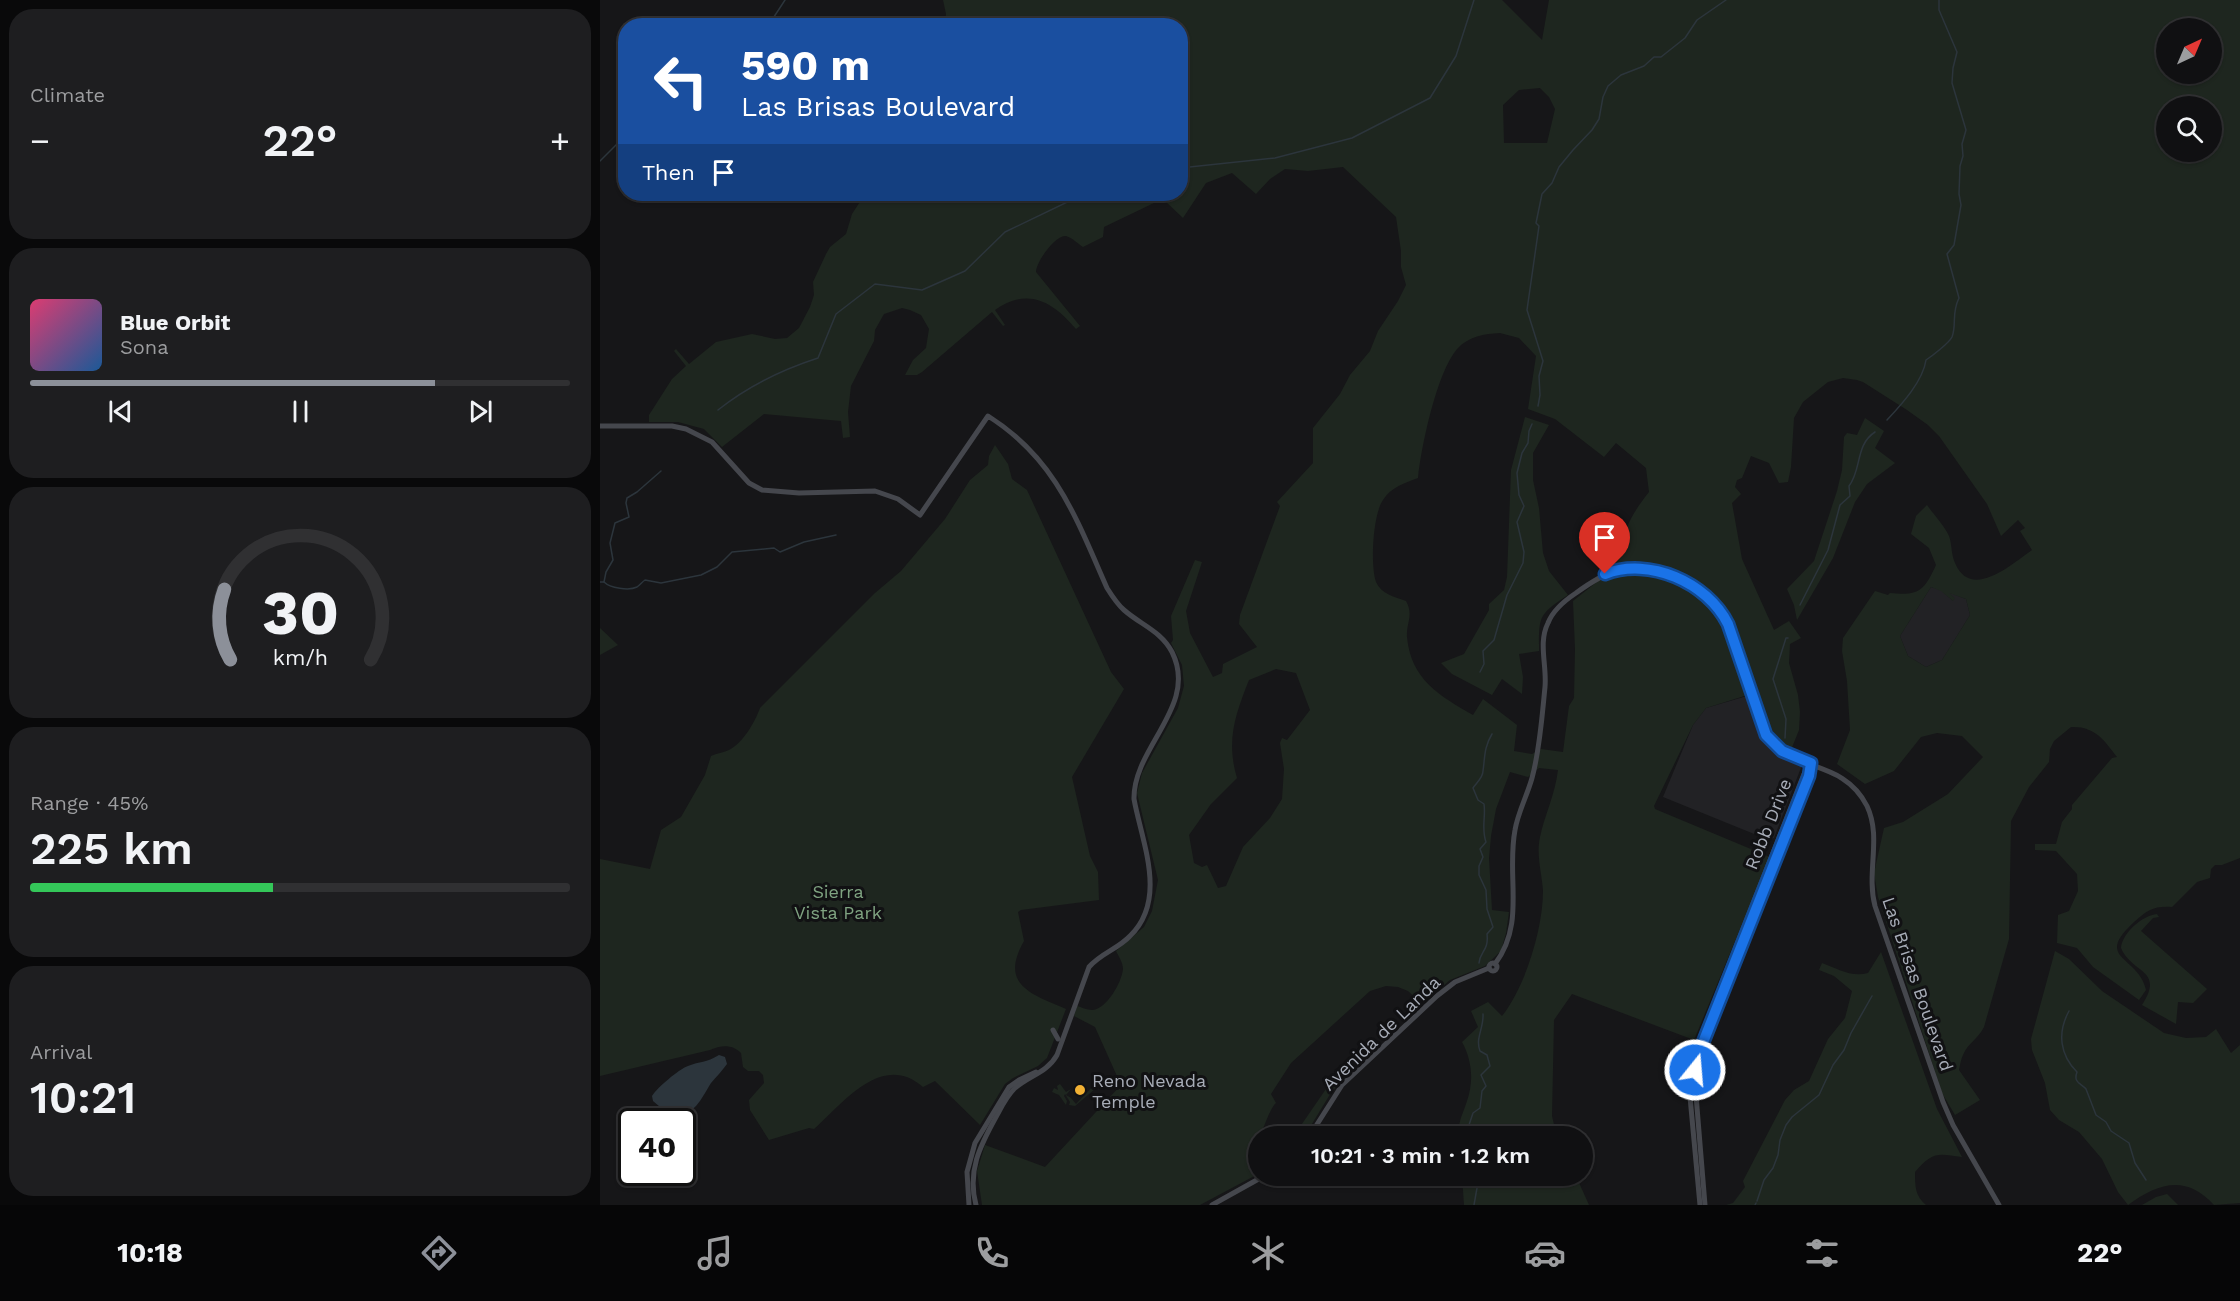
<!DOCTYPE html>
<meta charset="utf-8">
<style>
:root{--surface:#101012;--page:#1e1e20;--text:#f1f3f6;--muted:#9c9d9f;--line:#303032;--accent:#8c9099}
body{margin:0;font-family:"Work Sans",sans-serif;background:var(--page);color:var(--text);height:100vh;display:flex;flex-direction:column;font-size:22px;white-space:nowrap}
*{box-sizing:border-box;margin:0}
p{font-size:20px;color:var(--muted)}
.icon{flex:none;width:33px;height:33px;fill:none;stroke:currentColor;stroke-width:2;stroke-linecap:round;stroke-linejoin:round}
.map{position:relative;flex:1;overflow:hidden}
.details{display:flex;flex-direction:column;gap:9px;padding:9px;background:#09090a;width:600px}
.details>*{flex:none}
.top-card{position:absolute;left:18px;top:18px;width:570px;height:183px;border-radius:24px;box-shadow:0 2px 4px #0004,0 0 0 2px var(--line);background:#1a4fa0;color:#fff;overflow:hidden}
.needle{width:39px;rotate:44deg}
.fabs{position:absolute;left:1556px;top:18px;display:grid;gap:12px}
.fabs a{display:grid;place-items:center;width:66px;height:66px;border-radius:50%;background:var(--surface);box-shadow:0 2px 4px #0004,0 0 0 2px var(--line);font-size:30px}
.speed{position:absolute;left:18px;top:1108px;display:flex;gap:12px;font-size:30px;font-weight:700;text-align:center}
.speed>*{display:grid;place-content:center;width:78px;height:78px;border-radius:50%;background:var(--surface);box-shadow:0 2px 4px #0004,0 0 0 2px var(--line);line-height:1}
.speed .limit{border:3px solid #111;border-radius:9px;background:#fff;color:#111}
.pin{position:absolute;display:grid;place-items:center;width:51px;height:51px;color:#fff;margin:-62px -26px;border-radius:50% 50% 50% 0;rotate:-45deg;box-shadow:0 0 6px #0007}
.pin .icon{rotate:45deg}
.me{position:absolute;width:66px;margin:-33px;rotate:17deg;stroke-linejoin:round;filter:drop-shadow(0 0 4px #0008)}
.turn{display:flex;align-items:center;gap:21px;height:126px;padding:0 24px;font-size:27px}
.turn .icon{width:78px;height:78px;stroke-width:2.5}
.turn b{display:block;font-size:42px;line-height:51px}
.then{display:flex;align-items:center;height:57px;padding:0 24px;background:#0003;gap:12px;font-size:22px}
.big{font-size:45px;font-weight:600;line-height:1.1}
.details .card{flex:1;display:flex;flex-direction:column;justify-content:center;gap:9px;min-width:0;padding:0 21px;border-radius:24px;background:var(--page)}
.details .dial{align-items:center;gap:0}
.dial svg{height:156px;overflow:visible;fill:none;stroke:var(--line);stroke-width:7;stroke-linecap:round;text-anchor:middle}
.dial text{fill:var(--text);stroke:none}
.song{display:flex;align-items:center;gap:18px}
.cover{width:72px;height:72px;border-radius:9px;background:linear-gradient(135deg,hsl(340 70% 55%),hsl(210 70% 35%))}
.played{height:6px;border-radius:3px;background:linear-gradient(90deg,var(--accent) 75%,var(--line) 75%)}
.keys{display:flex;justify-content:space-around;direction:ltr}
.heat{display:flex;justify-content:space-between;align-items:center;font-size:33px;direction:ltr}
.charge{height:9px;border-radius:4px;background:linear-gradient(90deg,#34c759 45%,var(--line) 0)}
.trip{position:absolute;left:648px;top:1126px;width:345px;height:60px;border-radius:30px;background:var(--surface);box-shadow:0 2px 4px #0004,0 0 0 2px var(--line);font-weight:600;line-height:60px;text-align:center}
.dock{display:flex;height:96px;justify-content:space-around;align-items:center;background:#060607;color:var(--muted)}
.dock .icon{width:42px;height:42px}
.dock .selected{color:var(--accent)}
.dock b{font-size:27px;color:var(--text)}
main{display:flex;flex:1;min-height:0}
.map>svg:first-child{display:block}
</style>
<main>
<section class="details">
<div class="card"><p>Climate</p>
<div class="heat"><a>−</a><b class="big">22°</b><a>+</a></div>
</div>
<div class="card">
<div class="song"><i class="cover"></i><div><b>Blue Orbit</b><p>Sona</p></div></div>
<div class="played"></div>
<div class="keys"><svg class="icon" aria-label="previous" viewBox="0 0 24 24"><path d="M18 5L8 12l10 7zM5 5v14"/></svg><svg class="icon" aria-label="pause" viewBox="0 0 24 24"><path d="M8 5v14M16 5v14"/></svg><svg class="icon" aria-label="next" viewBox="0 0 24 24"><path d="M6 5l10 7-10 7zM19 5v14"/></svg></div>
</div>
<div class="card dial"><svg viewBox="0 0 100 80">
<path d="M14 69A42 42 0 1 1 86 69"/>
<path d="M14 69A42 42 0 0 1 11 33" stroke="#8c9099"/>
<text x="50" y="56" font-size="32" font-weight="700">30</text>
<text x="50" y="72" font-size="11">km/h</text>
</svg></div>
<div class="card"><p>Range · 45%</p><b class="big">225 km</b><div class="charge"></div></div>
<div class="card"><p>Arrival</p><b class="big">10:21</b></div>
</section>
<div class="map">
<svg width="1640" height="1205" viewBox="0 0 1640 1205">
<rect width="100%" height="100%" fill="#161618"/>
<!-- built -->
<g fill="#222225">
<path d="M1331,587L1341,590L1353,601L1348,592L1366,599L1370,615L1342,660L1326,667L1308,656L1300,636Z"/>
<path d="M1147,696L1159,730L1168,745L1178,753L1202,765L1174,838L1169,840L1063,797L1093,725L1106,708Z"/>
</g>
<!-- green -->
<g fill="#1e261f" fill-rule="evenodd">
<path d="M343,0H902L942,40L949,0H1640V858L1622,865H1615L1611,869L1610,878L1597,882L1572,907C1553,906 1548,910 1534,922C1493,960 1538,955 1546,990L1539,1000L1493,967L1477,948L1457,943L1458,915L1469,911L1478,891L1477,874L1456,851L1435,850V844H1456L1462,822L1472,809V805L1512,758L1517,757C1504,740 1495,726 1471,727L1454,741L1450,749L1449,762L1429,787L1411,821L1409,939L1384,1027C1379,1038 1368,1043 1363,1055C1361,1059 1360,1065 1359,1070L1380,1100L1355,1115L1342,1093L1278,897L1274,873L1284,828L1303,822L1348,794L1383,757L1362,736L1337,733L1321,737L1294,771L1265,784L1237,764L1250,730L1247,681L1242,651L1243,638L1275,591L1288,595L1290,593C1319,596 1324,591 1336,565L1329,548L1311,534L1316,516L1327,505C1334,515 1344,525 1349,536C1352,544 1351,554 1355,563C1371,601 1412,564 1432,550L1420,531L1425,528L1418,520L1401,536L1387,504L1339,436L1328,425L1307,410L1263,382L1257,380L1243,378L1228,382L1203,402L1194,418L1191,467L1188,482L1179,483L1169,463L1151,456L1142,478L1137,480L1135,487L1141,494L1132,503L1142,559L1174,630L1189,621L1201,638L1190,644L1189,663L1198,695L1200,712L1199,730L1191,750C1167,738 1162,718 1154,693L1106,708L1093,725L1054,806L1055,809L1170,857L1094,1040L972,994L954,1020L952,1116L957,1137H859C857,1123 863,1114 867,1101C874,1081 872,1060 862,1042L878,1027L871,1011L888,1002L902,1016C925,987 943,929 943,891C942,873 936,856 940,837C945,814 955,795 958,770L939,768L928,777L910,772L896,809L891,836L889,858L892,910L909,912L906,933L901,951L885,966L850,980L822,1004L808,991L798,987L786,986L770,991L691,1063L671,1094L676,1103C670,1108 665,1125 661,1133L669,1137H658V1174L600,1205H382L377,1171L385,1145L445,1167L521,1085L495,1027L474,1016L477,1006C481,1007 487,1010 492,1010C506,1010 522,982 523,969C523,963 519,957 516,951L544,927L552,911L558,880L537,793L542,773L578,708L584,686L582,665L571,643L573,640L571,616L595,560L602,562L586,611L590,633L613,677L622,673L623,664L657,647L639,624L640,615L680,506L677,502L713,463V428L740,394L750,375L770,351L778,331L798,301L806,285L801,267V251L796,217L743,167L708,171L685,169L670,179L656,194L632,173L606,183L583,218L565,201L556,202L504,227L503,237L483,247C478,244 473,238 466,236C456,234 436,262 436,272L480,326L476,329C452,301 428,287 395,310L405,325L403,326L392,312L322,372L317,375H305L313,360L326,348L329,329L321,315L310,310L302,308L284,314L275,330L274,341L251,386L248,412L250,437L243,438L241,421L164,414L122,447L104,429L78,422H49V415L72,379L86,366L74,351L76,349L89,364L116,342L152,334L175,339L187,338L199,328L210,307L214,295L213,282L226,254L230,247L246,234L252,214L265,194H580V26L345,25L346,14ZM1566,28H1611V74H1566ZM940,88L949,97L955,109L947,143H904L903,105L919,90ZM1566,106H1611V152H1566ZM900,333L919,338L936,356L928,409L955,419L1004,457L1016,443L1046,468L1049,492C1030,516 1024,529 1019,559L1007,568V577L998,581L973,601L975,649L974,698L969,706L963,752L941,749L932,754L914,751L917,725L883,699L873,715C840,696 811,680 807,637C806,623 814,615 806,601C795,597 781,594 776,582C770,565 773,514 783,500C791,487 805,483 818,478C821,447 837,372 857,349C869,336 884,334 900,333ZM1331,587L1341,591L1353,601L1355,598L1349,593L1366,599L1370,615L1342,660L1326,667L1308,656L1300,636ZM676,669L696,673L710,710L687,740L682,738L680,743L684,769L682,799L670,818L643,847L626,886L618,888L607,865L602,867L594,863L589,835L611,804L637,778C626,741 635,715 649,680Z"/>
<path d="M925,417L949,425L933,453V480L939,508L943,553L949,571L968,595C938,615 939,616 939,651L919,654L923,677L922,694L902,679L892,695L852,674L841,663L864,654L889,610V604L904,590L907,577L911,470Z"/>
<path d="M1265,418L1284,431L1275,448L1295,463L1267,484L1255,502L1233,558L1197,620L1194,605L1187,589L1214,561L1237,491L1242,470L1244,437L1247,433L1257,435Z"/>
<path d="M395,445L408,464L412,479L427,490L511,672L524,689L472,777L490,856L498,872L499,900L421,910L418,912L424,941C399,985 431,994 466,1009L447,1058L438,1066L413,1078L405,1084L380,1125L335,1081L323,1087C282,1051 243,1103 214,1129L209,1128L169,1140L150,1110L149,1100L164,1083L163,1075L159,1071H148L143,1067L141,1053C132,1044 121,1045 110,1050L0,1076V859L50,869L61,830L81,817L105,775L111,756C117,753 123,753 129,750C143,743 155,722 160,708L275,593L301,571L345,519L370,480L388,465L389,456Z"/>
<path d="M0,628L18,645L0,655Z"/>
<path d="M1557,914L1559,917L1553,918L1541,931L1607,989L1593,1003L1578,1002L1576,1024L1542,1005C1565,969 1532,974 1521,948C1522,933 1543,915 1557,914Z"/>
<path d="M1455,951L1469,959L1502,991L1564,1033L1586,1038L1606,1037L1616,1029L1631,1053L1640,1045V1203L1614,1205C1586,1174 1558,1183 1528,1205L1518,1192L1502,1159L1479,1132L1459,1120L1450,1110L1445,1083L1432,1050L1431,1039Z"/>
<path d="M1281,952L1337,1109L1362,1157C1337,1153 1332,1152 1315,1172C1315,1186 1315,1196 1326,1205H1126L1133,1203L1145,1187L1143,1181L1185,1100L1194,1090L1209,1081L1228,1039L1245,1018L1252,991L1234,976L1219,970L1222,963C1236,968 1252,978 1268,973Z"/>
<path d="M760,1060V1063L732,1091L704,1137H693L726,1089Z"/>
<path d="M495,1077L498,1082L496,1088L475,1106L469,1105L470,1102L465,1094L464,1096L467,1101L466,1105L459,1095L452,1092L454,1088L458,1090L457,1086L460,1084L466,1092L471,1089L466,1095L471,1098L476,1104L494,1085L491,1081Z"/>
<path d="M862,1176H976L989,1205H864Z"/>
<path d="M1567,1194L1578,1205H1542L1556,1197Z"/>
</g>
<!-- water -->
<path fill="#2c353c" d="M119,1055L125,1057L127,1064C122,1071 116,1077 111,1083C100,1101 96,1113 73,1118L53,1101L52,1096C57,1088 79,1069 88,1066C100,1061 106,1063 119,1055Z"/>
<g fill="none" stroke-linecap="round" stroke-linejoin="round">
<!-- stream -->
<g stroke="#2c353c" stroke-width="1.5">
<path d="M168,26L185,0"/>
<path d="M0,161L26,135"/>
<path d="M580,168L675,158L752,138L830,98L856,56L874,0"/>
<path d="M938,406L940,395L939,376L943,361L927,310L939,226L936,223L942,194L952,183L959,167L973,150L992,130L999,119L1003,97L1008,86L1021,75L1044,66L1054,57H1061L1085,38L1097,20L1126,0"/>
<path d="M118,410C148,386 181,370 218,358L236,314L275,284L322,290L365,271L405,232L484,194"/>
<path d="M1287,420C1302,404 1323,381 1326,360C1332,356 1349,343 1352,337C1357,324 1351,314 1359,298L1347,254L1354,245L1361,205L1359,194L1360,166L1363,156L1362,144L1366,130L1352,83L1353,68L1357,52L1339,10V0"/>
<path d="M0,582H4L6,572L13,560L10,543L15,523L29,517L26,503L27,498L37,492L61,471"/>
<path d="M4,582C10,588 29,591 37,587C40,585 42,582 45,580L61,583L101,575L117,567L132,552L174,548L180,552L204,542L236,535"/>
<path d="M1200,605L1228,550L1240,505L1250,496L1249,486C1262,469 1255,445 1275,432"/>
<path d="M880,672L884,664L883,651L894,640L907,595L923,563L924,552L917,522L924,506L919,495L917,473L922,453L928,443L929,431L932,424"/>
<path d="M1185,738L1186,719L1173,679L1186,638H1188"/>
<path d="M879,963C880,951 889,951 887,934L893,927L887,909L886,890L879,875V866L883,857L880,849L886,842C881,828 886,817 884,804L878,800L873,788C876,783 883,778 883,771C885,757 884,747 892,734"/>
<path d="M1469,1011C1457,1033 1460,1055 1477,1072C1473,1083 1481,1083 1486,1089L1496,1115L1506,1122L1511,1131L1529,1143L1535,1163L1546,1180"/>
<path d="M870,1137L871,1133L868,1128L873,1113L880,1108L882,1091L886,1086L881,1075L890,1066L887,1055L880,1051C875,1038 884,1028 883,1014"/>
<path d="M874,1176L877,1188L874,1205"/>
<path d="M1157,1201L1164,1180L1173,1168L1178,1155L1180,1140L1186,1125L1192,1117L1219,1095L1233,1065L1244,1050L1251,1033L1272,996"/>
<path d="M1155,1205L1156,1203"/>
</g>
<!-- secondary -->
<g stroke="#45474d" stroke-width="5">
<path d="M0,426H72L86,429L112,442L149,483L162,490L199,493L275,491L298,499L320,515L388,416C456,459 476,518 507,588C512,596 517,604 524,610C541,625 561,631 572,652C599,706 533,747 534,799C542,843 568,899 530,936C518,949 501,953 489,967L457,1055C447,1073 428,1076 414,1089C406,1097 401,1108 396,1117C380,1146 367,1171 376,1205"/>
<circle cx="893" cy="967" r="4"/>
<path d="M895,964C926,923 906,877 915,830C918,812 927,796 932,778C940,749 942,716 945,687C947,665 938,643 948,623C953,610 964,601 976,593C1005,572 1024,562 1060,573C1088,582 1112,593 1126,620C1139,645 1145,676 1154,703C1158,716 1161,730 1170,741C1196,772 1244,760 1267,806C1282,838 1266,872 1275,906L1343,1102L1353,1125L1399,1205"/>
<path d="M453,1030L458,1039"/>
<path d="M709,1137L742,1085L837,996L855,982L889,968"/>
<path d="M369,1205L367,1172L375,1143L409,1087L419,1080L436,1072"/>
<path d="M612,1205L664,1176"/>
<path d="M1100,1205L1089,1086L1091,1061L1204,774L1211,763"/>
<path d="M1105,1205L1095,1083L1098,1057L1209,776L1211,764"/>
</g>
</g>
<g fill="none" stroke-linecap="round" stroke-linejoin="round">
<!-- route casing -->
<g stroke="#114b97" stroke-width="15">
<path id="route" d="M1005,574C1049,557 1107,582 1128,624L1166,735L1182,751L1211,763L1209,776L1102,1045L1095,1070"/>
</g>
<!-- route -->
<use href="#route" stroke="#1a73e8" stroke-width="10"/>
</g>
<!-- markers -->
<circle fill="#f2b134" stroke="#111113" stroke-width="2" cx="480" cy="1090" r="6"/>
<g text-anchor="middle" dominant-baseline="central" stroke-width="6" stroke-linejoin="round" paint-order="stroke">
<!-- street labels -->
<g font-size="18" fill="#a8adb8" stroke="#111113">
<text transform="translate(1168 824) rotate(-68)">Robb Drive</text>
<text transform="translate(1318 984) rotate(71)">Las Brisas Boulevard</text>
<text transform="translate(781 1033) rotate(-44)">Avenida de Landa</text>
</g>
<!-- park labels -->
<g font-size="18" fill="#7fa381" stroke="#111113">
<text x="238" y="891">Sierra<tspan x="238" dy="21">Vista Park</tspan></text>
</g>
<!-- poi labels -->
<g font-size="18" fill="#a8adb8" stroke="#111113" text-anchor="start">
<text x="492" y="1080">Reno Nevada<tspan x="492" dy="21">Temple</tspan></text>
</g>
</g>
</svg>
<div class="fabs">
<a><svg class="needle" viewBox="-14 -14 28 28"><path d="M0-13l5 13h-10z" fill="#e53935"/><path d="M0 13l5-13h-10z" fill="#9c9d9f"/></svg></a>
<a><svg class="icon" aria-label="search" viewBox="0 0 24 24"><circle cx="10" cy="10" r="6"/><path d="M15 15l6 6"/></svg></a>
</div>
<div class="speed"><div class="limit">40</div></div>
<div class="pin" style="left:1005px;top:574px;background:#d93025"><svg class="icon" aria-label="arrive" viewBox="0 0 24 24"><path d="M6 21V4h12l-3 4 3 4H6"/></svg></div>
<svg class="me" style="left:1095px;top:1070px" viewBox="-20 -20 40 40"><circle r="17" fill="#1a73e8" stroke="#fff" stroke-width="3"/><path d="M0-11L8 9 0 5-8 9z" fill="#fff"/></svg>
<div class="trip">10:21 · 3 min · 1.2 km</div>
<div class="top-card">
<div class="turn"><svg class="icon" aria-label="left" viewBox="0 0 24 24"><path d="M17 20v-9H6M10 6l-5 5 5 5"/></svg><div><b>590 m</b>Las Brisas Boulevard</div></div>
<div class="then">Then<svg class="icon" aria-label="arrive" viewBox="0 0 24 24"><path d="M6 21V4h12l-3 4 3 4H6"/></svg></div>
</div>
</div>
</main>
<nav class="dock">
<b>10:18</b>
<svg class="icon selected" aria-label="directions" viewBox="0 0 24 24"><path d="M12 3l9 9-9 9-9-9zM9 14v-3h6M13 9l2 2-2 2"/></svg>
<svg class="icon" aria-label="music" viewBox="0 0 24 24"><path d="M9 18V5l10-2v13"/><circle cx="6" cy="18" r="3"/><circle cx="16" cy="16" r="3"/></svg>
<svg class="icon" aria-label="phone" viewBox="0 0 24 24"><path d="M5 4h4l2 5-3 2q2 4 5 5l2-3 5 2v4C11 20 4 13 5 4z"/></svg>
<svg class="icon" aria-label="climate" viewBox="0 0 24 24"><path d="M12 3v18M4 7l16 10M4 17L20 7"/></svg>
<svg class="icon" aria-label="car" viewBox="0 0 24 24"><path d="M5 17H2v-5l4-1 3-4h7l3 4 3 1v5h-3M9 17h6M6 11h13"/><circle cx="7" cy="17" r="2"/><circle cx="17" cy="17" r="2"/></svg>
<svg class="icon" aria-label="filters" viewBox="0 0 24 24"><path d="M4 7h16M4 17h16"/><circle cx="9" cy="7" r="2"/><circle cx="15" cy="17" r="2"/></svg>
<b>22°</b>
</nav>
